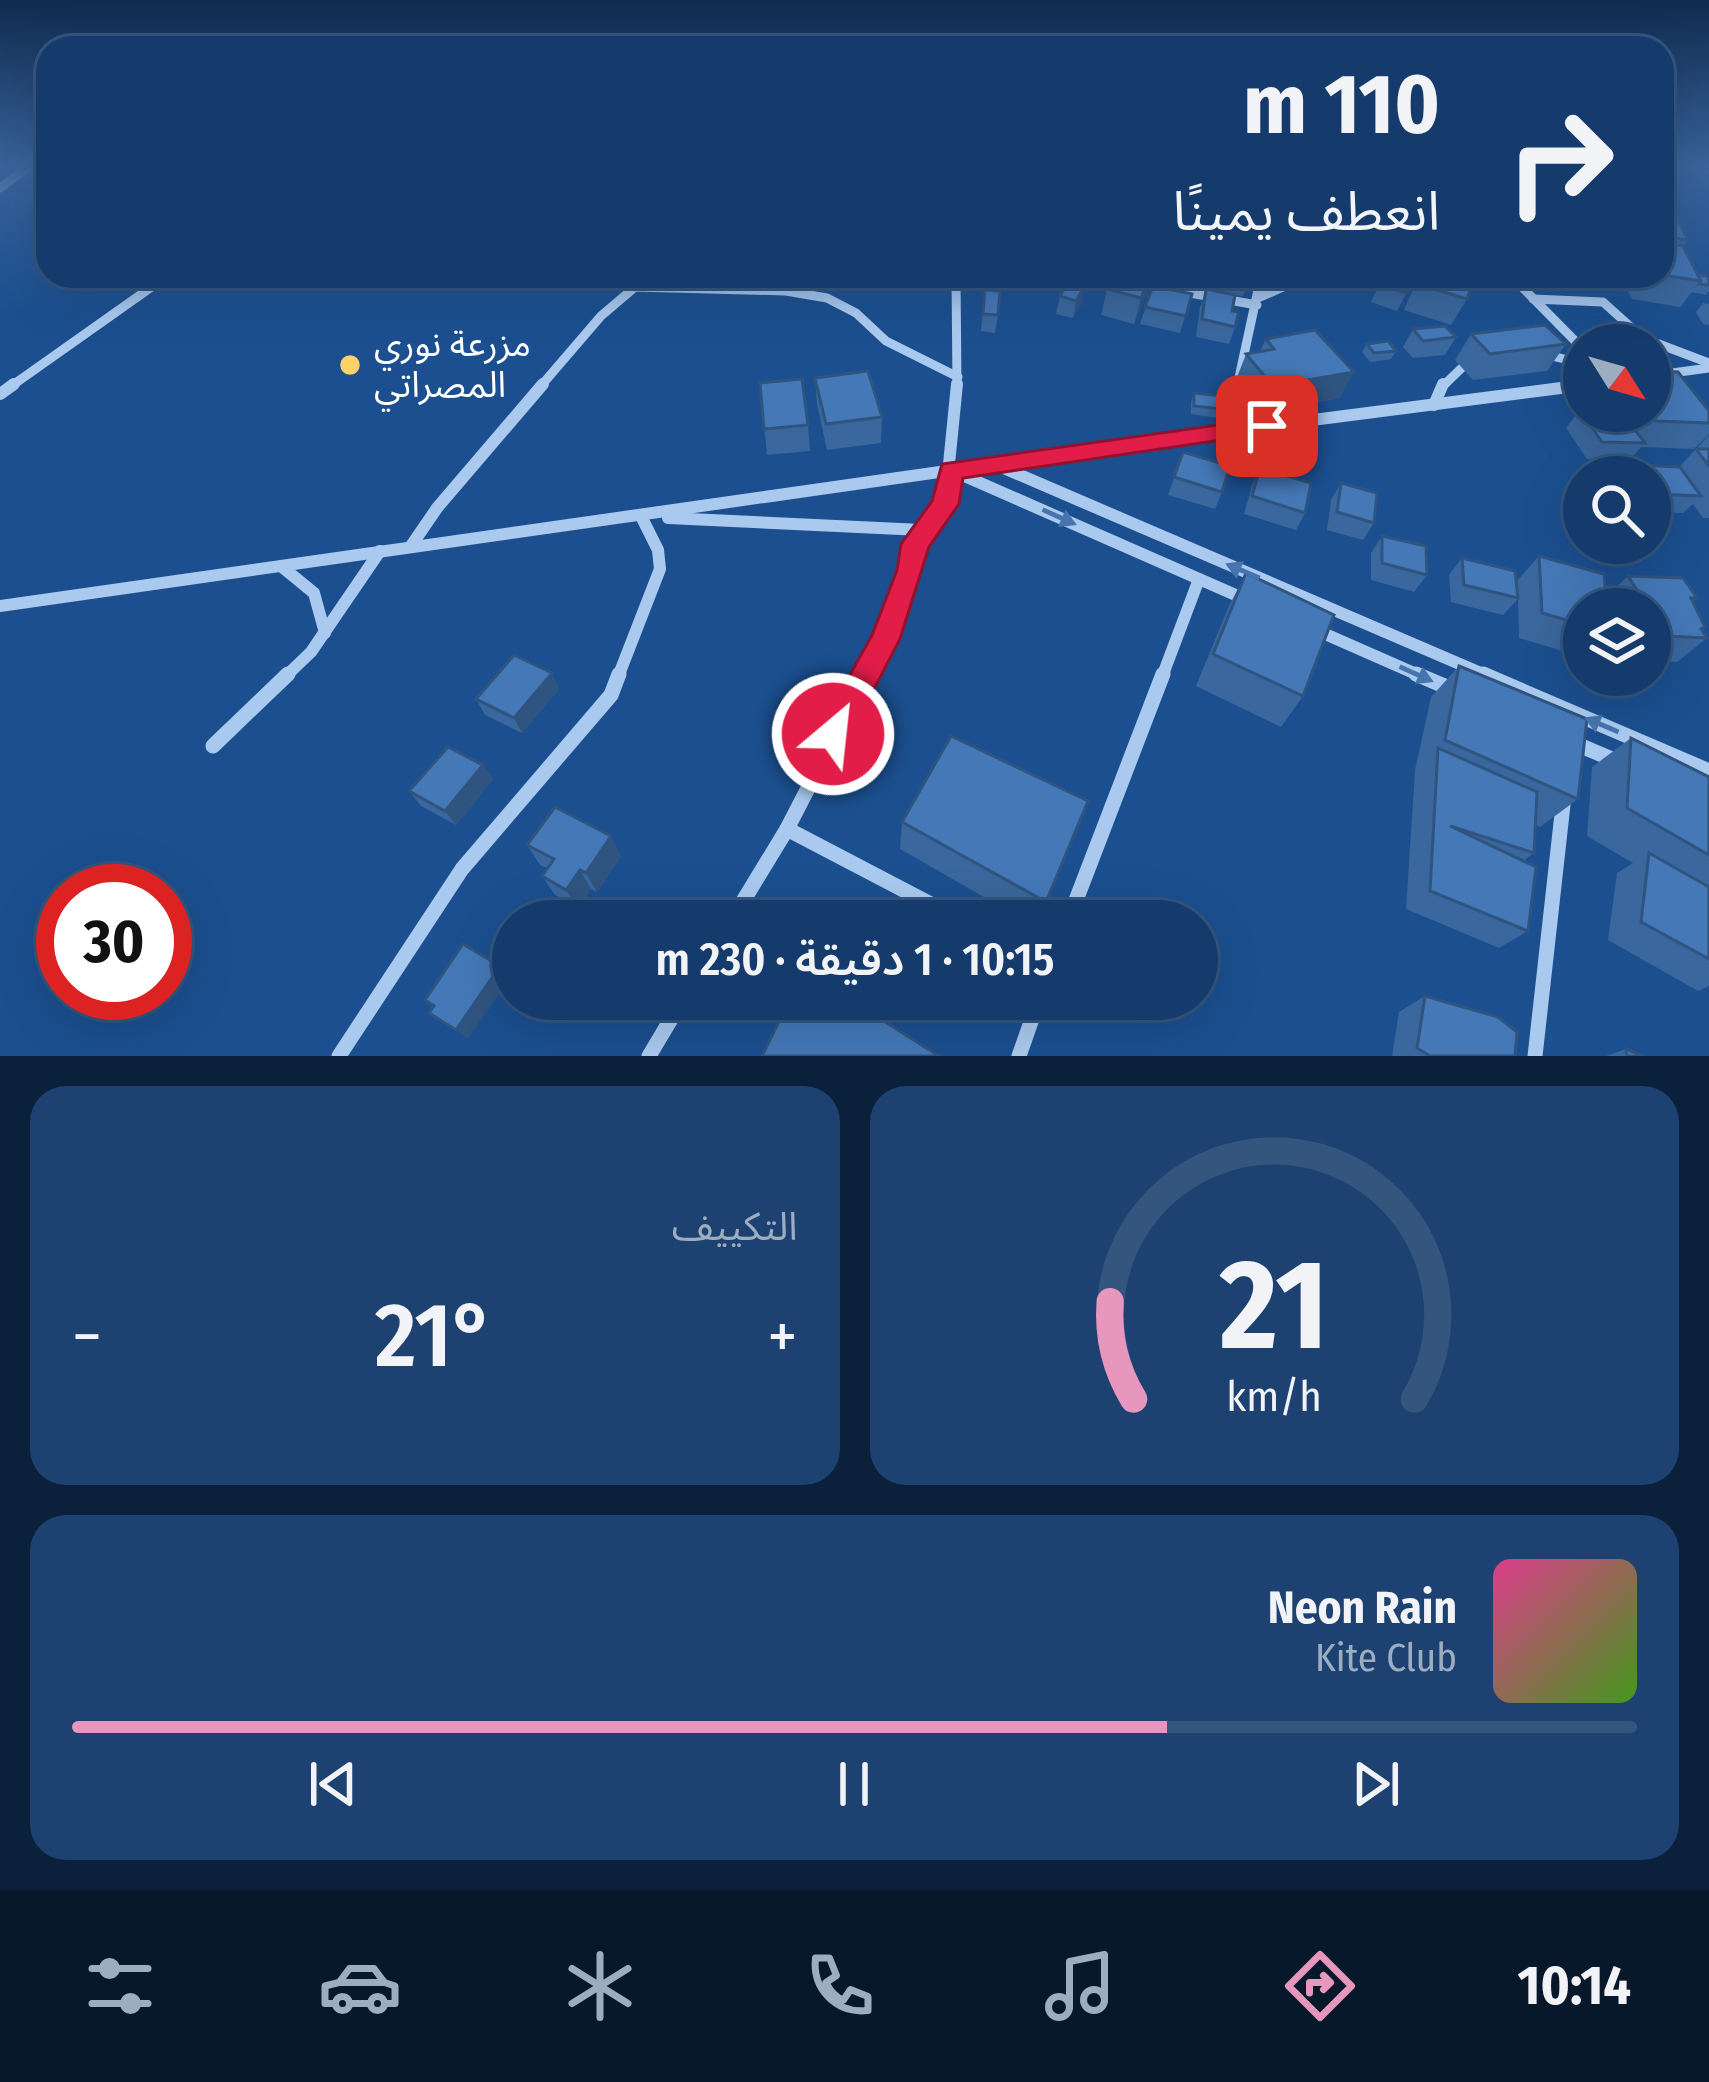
<!DOCTYPE html>
<html lang="ar">
<meta charset="utf-8">
<style>
:root{--surface:#143b6b;--page:#1d4271;--text:#f1f3f6;--muted:#9dadc1;--line:#33557e;--accent:#e797bd}
body{margin:0;font-family:"Fira Sans Condensed","Noto Sans Arabic",sans-serif;background:var(--page);color:var(--text);direction:rtl;height:100vh;display:flex;flex-direction:column;font-size:45px;white-space:nowrap}
*{box-sizing:border-box;margin:0}
p{font-size:39px;color:var(--muted)}
.icon{flex:none;width:66px;height:66px;fill:none;stroke:currentColor;stroke-width:2;stroke-linecap:round;stroke-linejoin:round}
.map{position:relative;height:1056px;overflow:hidden;direction:ltr}
.drawer{display:flex;flex-direction:column;gap:30px;padding:30px;background:#0b203b;flex:1}
.drawer>*{flex:none}
.banner{position:absolute;left:36px;top:36px;width:1638px;height:252px;border-radius:36px;box-shadow:0 12px 48px #0002,0 0 0 3px var(--line);direction:rtl;background:#143b6b;color:var(--text);overflow:hidden}
.needle{width:78px;rotate:127deg}
.controls{position:absolute;left:1563px;top:324px;display:grid;gap:24px}
.controls a{display:grid;place-items:center;width:108px;height:108px;border-radius:50%;background:var(--surface);box-shadow:0 12px 48px #0002,0 0 0 3px var(--line);font-size:60px}
.speed{position:absolute;left:36px;top:864px;display:flex;gap:24px;font-size:60px;font-weight:700;text-align:center}
.speed>*{display:grid;place-content:center;width:156px;height:156px;border-radius:50%;background:var(--surface);box-shadow:0 12px 48px #0002,0 0 0 3px var(--line);line-height:1}
.speed .limit{border:18px solid #d22;background:#fff;color:#111}
.pin{position:absolute;display:grid;place-items:center;width:102px;height:102px;color:#fff;margin:-51px;border-radius:24px;box-shadow:0 6px 18px #0006}
.me{position:absolute;width:132px;margin:-66px;rotate:28deg;stroke-linejoin:round;filter:drop-shadow(0 0 9px #0008)}
.turn{display:flex;align-items:center;gap:42px;height:252px;padding:0 36px;font-size:54px}
.turn .icon{width:156px;height:156px;stroke-width:2.5}
.turn b{display:block;font-size:84px;line-height:102px}
.big{font-size:90px;font-weight:600;line-height:1.1}
.drawer .tile{flex:1;display:flex;flex-direction:column;justify-content:center;gap:18px;min-width:0;padding:0 42px;border-radius:36px;background:var(--page)}
.drawer .dial{align-items:center;gap:0}
.dial svg{height:312px;overflow:visible;fill:none;stroke:var(--line);stroke-width:7;stroke-linecap:round;text-anchor:middle}
.dial text{fill:var(--text);stroke:none}
.song{display:flex;align-items:center;gap:36px}
.cover{width:144px;height:144px;border-radius:18px;background:linear-gradient(135deg,hsl(330 70% 55%),hsl(100 70% 35%))}
.played{height:12px;border-radius:6px;background:linear-gradient(90deg,var(--accent) 70%,var(--line) 70%)}
.keys{display:flex;justify-content:space-around;direction:ltr}
.heat{display:flex;justify-content:space-between;align-items:center;font-size:66px;direction:ltr}
.drawer .tiles{flex:1;display:grid;gap:30px;grid-template-columns:1fr 1fr}
.tile:last-child{grid-column:span 2}
.trip{position:absolute;left:492px;top:900px;width:726px;height:120px;border-radius:60px;background:var(--surface);box-shadow:0 12px 48px #0002,0 0 0 3px var(--line);font-weight:600;line-height:120px;text-align:center;direction:rtl}
.menu{display:flex;height:192px;justify-content:space-around;align-items:center;background:#08182b;color:var(--muted)}
.menu .icon{width:84px;height:84px}
.menu .active{color:var(--accent)}
.menu b{font-size:54px;color:var(--text)}
.map>svg:first-child{display:block}
</style>
<div class="map">
<svg width="1709" height="1056" viewBox="0 0 1709 1056">
<rect width="100%" height="100%" fill="#1b4f8f"/>
<g fill="none" stroke-linecap="round" stroke-linejoin="round">
<!-- street-far2 -->
<g stroke="#a9c9ee" stroke-width="9">
<path d="M0,188L31,165"/>
<path d="M956,276L957,387"/>
<path d="M1511,276L1584,350"/>
<path d="M1134,283L1257,305"/>
<path d="M1258,298L1308,276"/>
<path d="M1533,299L1603,302L1643,338L1641,345"/>
<path d="M1643,338L1709,363"/>
<path d="M1544,354L1584,364"/>
<path d="M1650,376L1709,368"/>
<path d="M10,387L167,276"/>
<path d="M540,387L601,316L635,287L786,291L827,298L856,313L886,341L958,377"/>
<path d="M1237,387L1261,276"/>
<path d="M1442,387L1473,357"/>
<path d="M1569,387L1584,385"/>
</g>
<!-- street-far1 -->
<g stroke="#a9c9ee" stroke-width="12">
<path d="M0,394L14,384"/>
<path d="M1434,405L1443,384"/>
<path d="M1227,431L1584,385"/>
<path d="M999,466L1490,677"/>
<path d="M953,471L1247,600"/>
<path d="M668,518L922,530"/>
<path d="M411,546L437,508L543,384"/>
<path d="M281,566L314,593L325,633"/>
<path d="M0,606L1227,431L1237,384"/>
<path d="M1316,630L1423,677"/>
<path d="M285,677L311,652L380,551"/>
<path d="M618,677L660,569L658,550L642,518"/>
<path d="M866,677L885,639L922,530L945,504L957,384"/>
<path d="M1162,677L1199,579"/>
</g>
<!-- street -->
<g stroke="#a9c9ee" stroke-width="15">
<path d="M867,674L787,829L963,921"/>
<path d="M1416,674L1456,691"/>
<path d="M1483,674L1709,771"/>
<path d="M1574,743L1621,763"/>
<path d="M213,746L288,674"/>
<path d="M731,921L787,829"/>
<path d="M1068,921L1163,674"/>
<path d="M339,1056L462,869L611,695L619,674"/>
<path d="M649,1056L683,999"/>
<path d="M1019,1056L1039,999"/>
<path d="M1535,1056L1564,796"/>
</g>
</g>
<!-- wall -->
<g fill="#3a679d">
<path d="M1684,165H1709V175L1683,168Z"/>
<path d="M1662,217L1688,240L1683,246L1698,275L1709,278V291L1706,295L1692,292L1680,307L1632,299L1626,286L1586,290L1572,276H1662Z"/>
<path d="M1052,276H1084L1080,283L1082,302L1073,318L1056,314L1060,296L1069,282Z"/>
<path d="M1114,276H1177L1174,284L1151,279L1134,324L1101,315L1107,289Z"/>
<path d="M1218,276H1250L1243,296L1235,295L1232,311L1235,327L1229,344L1196,337L1200,307L1206,289L1216,291Z"/>
<path d="M1384,276L1413,280L1397,311L1371,302Z"/>
<path d="M1419,276H1475L1467,299L1451,325L1404,310Z"/>
<path d="M1522,276H1571L1567,281H1526Z"/>
<path d="M1153,286L1192,294L1180,333L1140,324Z"/>
<path d="M985,290L998,315L995,333L981,331Z"/>
<path d="M1703,303L1709,304V325L1703,324L1696,312Z"/>
<path d="M1413,329L1456,337L1445,355L1413,358L1403,347Z"/>
<path d="M1471,334L1566,344L1547,371L1473,380L1455,360Z"/>
<path d="M1266,339L1340,398L1262,412L1236,380L1246,354L1260,351Z"/>
<path d="M1367,344L1396,351L1391,359L1370,362L1362,352Z"/>
<path d="M815,378L882,417L881,443L827,450L817,404Z"/>
<path d="M760,383L808,425L810,451L767,455Z"/>
<path d="M1194,393L1222,409L1218,418L1191,414V402Z"/>
<path d="M1580,410L1709,411V434L1694,449L1641,447L1629,461L1587,459L1566,428Z"/>
<path d="M1709,435V518H1703L1693,504L1683,513L1650,512V477H1628L1638,465L1679,467L1696,449H1700L1698,447Z"/>
<path d="M1183,452L1222,492L1215,509L1168,495Z"/>
<path d="M1260,468L1305,513L1296,530L1244,514L1252,485Z"/>
<path d="M1341,483L1374,523L1363,540L1327,530L1331,500Z"/>
<path d="M1382,536L1427,575L1414,592L1371,580V553Z"/>
<path d="M1539,556L1606,597L1628,576L1697,598L1693,602L1701,630L1707,638L1677,662L1650,661V609H1584L1583,657L1519,638L1518,599L1503,615L1451,602L1449,575L1462,558L1517,591V581Z"/>
<path d="M1246,573L1303,696L1281,727L1196,686L1229,606Z"/>
<path d="M1459,666L1578,799L1540,827L1536,825L1534,853L1523,861L1528,931L1499,948L1406,909L1415,770L1431,697Z"/>
<path d="M559,689L522,733L485,715L476,699Z"/>
<path d="M1631,738L1709,777V986L1698,991L1608,940L1617,873L1633,863L1587,836L1592,767Z"/>
<path d="M483,765L493,779L456,825L421,806L409,791Z"/>
<path d="M1088,801L1038,921H1026L900,849L902,822Z"/>
<path d="M527,845L621,856L597,892L591,889L578,908L555,895L542,876L547,868L540,865Z"/>
<path d="M1425,996L1515,1056H1392L1399,1012Z"/>
<path d="M1626,1049L1643,1056H1606Z"/>
</g>
<!-- shaded-wall -->
<g fill="#305480">
<path d="M1150,276L1147,293L1134,324L1141,298Z"/>
<path d="M1085,285L1082,302L1073,318L1076,301Z"/>
<path d="M1354,372L1340,398L1262,412L1273,386Z"/>
<path d="M552,673L559,689L522,733L514,718Z"/>
<path d="M483,765L493,779L456,825L445,811Z"/>
<path d="M611,836L621,856L597,892L586,873Z"/>
<path d="M580,870L591,889L578,908L566,890Z"/>
<path d="M500,966L511,977L468,1039L456,1030Z"/>
</g>
<!-- building -->
<g fill="#4478b7" stroke="#305480" stroke-width="3">
<path d="M1662,217L1678,219L1688,240L1662,236Z"/>
<path d="M1662,243L1683,246L1701,281L1662,275Z"/>
<path d="M1698,275L1708,276L1709,285L1699,284L1701,281Z"/>
<path d="M1114,276H1150L1141,298L1107,289Z"/>
<path d="M1384,276H1400L1413,280L1406,293L1379,285Z"/>
<path d="M1421,276H1475L1467,299L1418,284Z"/>
<path d="M1069,281L1085,285L1076,301L1060,296Z"/>
<path d="M1153,286L1192,294L1186,316L1145,307Z"/>
<path d="M1206,289L1235,295L1232,311L1239,312L1235,327L1202,319Z"/>
<path d="M985,290L1000,291L998,315L983,314Z"/>
<path d="M1545,325L1566,344L1490,354L1471,334Z"/>
<path d="M1445,326L1456,337L1423,341L1413,329Z"/>
<path d="M1315,330L1354,372L1273,386L1246,354L1274,349L1266,339Z"/>
<path d="M1388,341L1396,351L1374,353L1367,344Z"/>
<path d="M868,371L882,417L826,424L815,378Z"/>
<path d="M1650,371L1678,372L1709,411V423L1656,421L1649,411Z"/>
<path d="M802,379L808,425L764,429L760,383Z"/>
<path d="M1194,393L1221,396L1222,409L1194,406Z"/>
<path d="M1580,410L1621,411L1645,443L1602,442Z"/>
<path d="M1696,449H1709V466Z"/>
<path d="M1183,452L1230,466L1222,492L1174,477Z"/>
<path d="M1638,465L1680,467L1701,496L1658,494L1650,482V477H1646Z"/>
<path d="M1260,468L1311,483L1305,513L1252,496Z"/>
<path d="M1341,483L1377,493L1374,523L1337,512Z"/>
<path d="M1382,536L1426,546L1427,575L1382,563Z"/>
<path d="M1539,556L1604,574L1607,609H1584V625L1542,613Z"/>
<path d="M1462,558L1515,571L1518,598L1464,585Z"/>
<path d="M1246,573L1334,615L1303,696L1213,654Z"/>
<path d="M1628,576L1683,578L1697,598H1691L1705,627L1701,629L1707,638L1666,636Z"/>
<path d="M514,655L552,673L514,718L476,699Z"/>
<path d="M1459,666L1587,719L1578,799L1445,740Z"/>
<path d="M951,736L1088,801L1046,902L902,822Z"/>
<path d="M1631,738L1709,777V855L1627,808Z"/>
<path d="M448,747L483,765L445,811L409,791Z"/>
<path d="M1438,748L1537,792L1534,853L1450,826L1536,867L1528,931L1430,891Z"/>
<path d="M555,807L611,836L586,873L580,870L566,890L542,876L554,859L527,845Z"/>
<path d="M1649,853L1709,887V959L1641,922Z"/>
<path d="M463,944L500,966L456,1030L429,1013L434,1006L425,1000Z"/>
<path d="M1425,996L1498,1017L1517,1032L1515,1056H1430L1417,1048Z"/>
<path d="M790,999H849L939,1056H762Z"/>
<path d="M1626,1049L1643,1056H1627Z"/>
</g>
<!-- one-way arrows -->
<defs><path id="oneway-solid" d="M-6-.8H1V-3.2L6.5 0L1 3.2V.8H-6Z" transform="scale(3)"/></defs>
<g fill="#4674ac">
<use href="#oneway-solid" transform="translate(1059 517) rotate(24)"/>
<use href="#oneway-solid" transform="translate(1243 571) rotate(-157)"/>
<use href="#oneway-solid" transform="translate(1416 674) rotate(24)"/>
<use href="#oneway-solid" transform="translate(1602 725) rotate(-157)"/>
</g>
<!-- sky -->
<linearGradient id="sky" x2="0" y2="1"><stop stop-color="#0f2b4f"/><stop offset="0.53" stop-color="#39639b"/><stop offset="1" stop-color="#39639b" stop-opacity="0"/></linearGradient>
<rect width="1709" height="313" fill="url(#sky)"/>
<!-- route -->
<path fill="#e11d48" stroke="#92132f" stroke-width="3" d="M1267,418L1280,426L1276,432L963,478L959,504L929,547L900,639L845,745L833,749L822,745L817,734L872,635L897,570L901,544L932,501L942,464Z"/>
<!-- markers -->
<circle fill="#ffd166" stroke="#1b4f8f" stroke-width="4.5" cx="350" cy="365" r="12"/>
<g text-anchor="middle" dominant-baseline="central" stroke-width="12" stroke-linejoin="round" paint-order="stroke">
<!-- poi labels -->
<g font-size="36" fill="#fff" stroke="#1b4f8f" text-anchor="start">
<text x="374" y="344">مزرعة نوري<tspan x="374" dy="41">المصراتي</tspan></text>
</g>
</g>
</svg>
<div class="controls">
<a><svg class="needle" viewBox="-14 -14 28 28"><path d="M0-13l5 13h-10z" fill="#e53935"/><path d="M0 13l5-13h-10z" fill="#9dadc1"/></svg></a>
<a><svg class="icon" aria-label="search" viewBox="0 0 24 24"><circle cx="10" cy="10" r="6"/><path d="M15 15l6 6"/></svg></a>
<a><svg class="icon" aria-label="layers" viewBox="0 0 24 24"><path d="M12 4l9 5-9 5-9-5zM3 14l9 5 9-5"/></svg></a>
</div>
<div class="speed"><div class="limit">30</div></div>
<div class="pin" style="left:1267px;top:426px;background:#d93025"><svg class="icon" aria-label="arrive" viewBox="0 0 24 24"><path d="M6 21V4h12l-3 4 3 4H6"/></svg></div>
<svg class="me" style="left:833px;top:734px" viewBox="-20 -20 40 40"><circle r="17" fill="#e11d48" stroke="#fff" stroke-width="3"/><path d="M0-11L8 9 0 5-8 9z" fill="#fff"/></svg>
<div class="trip">10:15 · 1 دقيقة · 230 m</div>
<div class="banner">
<div class="turn"><svg class="icon" aria-label="right" viewBox="0 0 24 24"><path d="M7 20v-9h11M14 6l5 5-5 5"/></svg><div><b>110 m</b>انعطف يمينًا</div></div>
</div>
</div>
<section class="drawer">
<div class="tiles">
<div class="tile dial"><svg viewBox="0 0 100 80">
<path d="M14 69A42 42 0 1 1 86 69"/>
<path d="M14 69A42 42 0 0 1 8 44" stroke="#e797bd"/>
<text x="50" y="56" font-size="32" font-weight="700">21</text>
<text x="50" y="72" font-size="11">km/h</text>
</svg></div>
<div class="tile"><p>التكييف</p>
<div class="heat"><a>−</a><b class="big">21°</b><a>+</a></div>
</div>
<div class="tile">
<div class="song"><i class="cover"></i><div><b>Neon Rain</b><p>Kite Club</p></div></div>
<div class="played"></div>
<div class="keys"><svg class="icon" aria-label="previous" viewBox="0 0 24 24"><path d="M18 5L8 12l10 7zM5 5v14"/></svg><svg class="icon" aria-label="pause" viewBox="0 0 24 24"><path d="M8 5v14M16 5v14"/></svg><svg class="icon" aria-label="next" viewBox="0 0 24 24"><path d="M6 5l10 7-10 7zM19 5v14"/></svg></div>
</div>
</div>
</section>
<nav class="menu">
<b>10:14</b>
<svg class="icon active" aria-label="directions" viewBox="0 0 24 24"><path d="M12 3l9 9-9 9-9-9zM9 14v-3h6M13 9l2 2-2 2"/></svg>
<svg class="icon" aria-label="music" viewBox="0 0 24 24"><path d="M9 18V5l10-2v13"/><circle cx="6" cy="18" r="3"/><circle cx="16" cy="16" r="3"/></svg>
<svg class="icon" aria-label="phone" viewBox="0 0 24 24"><path d="M5 4h4l2 5-3 2q2 4 5 5l2-3 5 2v4C11 20 4 13 5 4z"/></svg>
<svg class="icon" aria-label="climate" viewBox="0 0 24 24"><path d="M12 3v18M4 7l16 10M4 17L20 7"/></svg>
<svg class="icon" aria-label="car" viewBox="0 0 24 24"><path d="M5 17H2v-5l4-1 3-4h7l3 4 3 1v5h-3M9 17h6M6 11h13"/><circle cx="7" cy="17" r="2"/><circle cx="17" cy="17" r="2"/></svg>
<svg class="icon" aria-label="filters" viewBox="0 0 24 24"><path d="M4 7h16M4 17h16"/><circle cx="9" cy="7" r="2"/><circle cx="15" cy="17" r="2"/></svg>
</nav>
